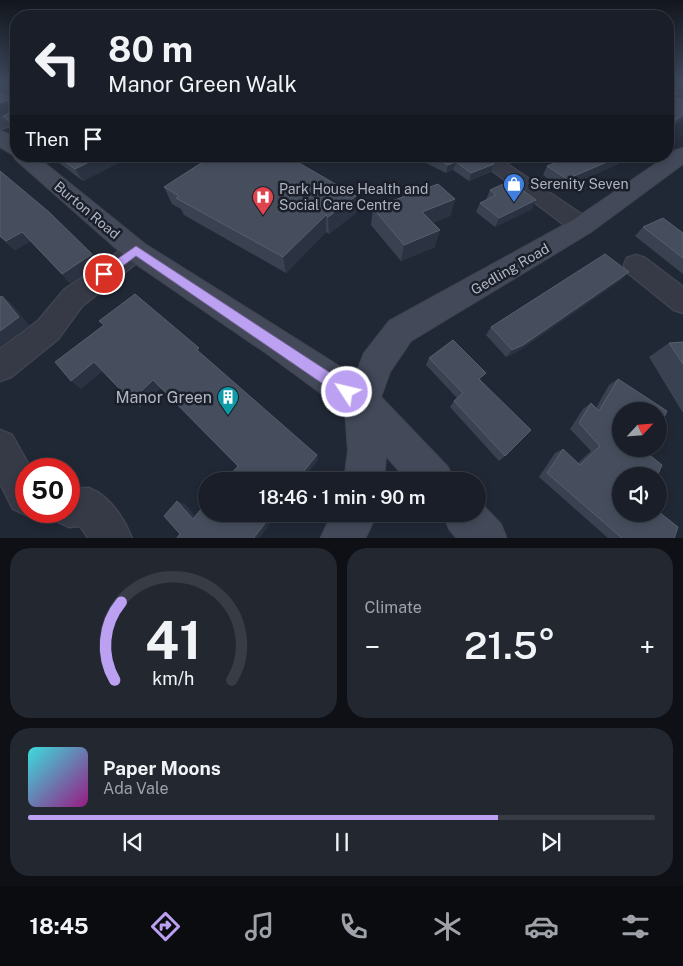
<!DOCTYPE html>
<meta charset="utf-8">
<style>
:root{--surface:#191e28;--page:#222730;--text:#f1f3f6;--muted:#9fa2a8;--line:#373c45;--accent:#bca0f2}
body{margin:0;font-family:"Public Sans",sans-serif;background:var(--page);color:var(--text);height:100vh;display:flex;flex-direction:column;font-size:19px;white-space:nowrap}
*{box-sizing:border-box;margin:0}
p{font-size:16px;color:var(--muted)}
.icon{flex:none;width:28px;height:28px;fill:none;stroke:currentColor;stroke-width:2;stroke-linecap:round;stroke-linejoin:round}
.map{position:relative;height:538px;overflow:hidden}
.panel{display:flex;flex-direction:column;gap:10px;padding:10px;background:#0e1016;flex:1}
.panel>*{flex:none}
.guide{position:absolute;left:10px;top:10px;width:664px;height:152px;border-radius:20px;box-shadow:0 2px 8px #0003,0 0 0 1px var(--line);background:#191e28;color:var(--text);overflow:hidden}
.needle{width:32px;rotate:64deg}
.fabs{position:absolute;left:612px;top:402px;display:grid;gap:10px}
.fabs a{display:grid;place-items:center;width:55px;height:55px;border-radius:50%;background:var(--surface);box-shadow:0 2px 8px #0003,0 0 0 1px var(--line);font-size:25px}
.speed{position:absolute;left:15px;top:458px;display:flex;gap:10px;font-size:25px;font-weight:700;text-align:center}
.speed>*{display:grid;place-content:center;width:65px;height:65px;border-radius:50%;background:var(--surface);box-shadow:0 2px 8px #0003,0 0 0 1px var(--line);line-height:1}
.speed .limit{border:8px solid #d22;background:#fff;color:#111}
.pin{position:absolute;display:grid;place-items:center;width:42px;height:42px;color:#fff;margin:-21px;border:2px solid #fff;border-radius:50%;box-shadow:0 1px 5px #0007}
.me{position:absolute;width:55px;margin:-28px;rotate:305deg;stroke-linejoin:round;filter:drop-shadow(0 0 4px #0008)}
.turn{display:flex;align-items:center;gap:18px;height:105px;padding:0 15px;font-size:22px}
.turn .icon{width:65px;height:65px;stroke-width:2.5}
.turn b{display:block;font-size:35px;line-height:42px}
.then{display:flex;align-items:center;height:48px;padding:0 15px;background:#0003;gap:10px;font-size:19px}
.big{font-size:38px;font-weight:600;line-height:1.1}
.panel .tile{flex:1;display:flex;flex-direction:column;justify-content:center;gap:8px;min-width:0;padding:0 18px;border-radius:20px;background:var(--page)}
.panel .dial{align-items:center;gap:0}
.dial svg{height:130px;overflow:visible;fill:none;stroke:var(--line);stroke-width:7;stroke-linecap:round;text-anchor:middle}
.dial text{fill:var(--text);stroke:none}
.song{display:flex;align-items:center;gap:15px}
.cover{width:60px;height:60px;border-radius:8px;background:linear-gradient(135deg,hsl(180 70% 55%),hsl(310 70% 35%))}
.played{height:5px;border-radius:2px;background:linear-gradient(90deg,var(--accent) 75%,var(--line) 75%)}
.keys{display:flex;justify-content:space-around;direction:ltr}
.heat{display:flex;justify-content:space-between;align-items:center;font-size:28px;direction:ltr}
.panel .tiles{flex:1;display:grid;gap:10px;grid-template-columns:1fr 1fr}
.tile:last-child{grid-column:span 2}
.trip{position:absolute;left:198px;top:472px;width:288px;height:50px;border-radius:25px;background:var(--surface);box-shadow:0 2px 8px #0003,0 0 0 1px var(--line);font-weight:600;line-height:50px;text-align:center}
.dock{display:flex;height:80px;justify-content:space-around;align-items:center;background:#0a0c10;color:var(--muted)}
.dock .icon{width:35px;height:35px}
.dock .on{color:var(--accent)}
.dock b{font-size:22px;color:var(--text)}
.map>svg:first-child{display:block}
</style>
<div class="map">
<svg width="683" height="539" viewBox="0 0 683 539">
<rect width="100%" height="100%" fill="#212835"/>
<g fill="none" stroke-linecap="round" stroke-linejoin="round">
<!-- street casing -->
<g stroke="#3e434f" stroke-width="3">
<g id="street">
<path d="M0,81H12L16,90V106C4,103 0,93 0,81Z"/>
<path d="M668,86L683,94V106L668,98Z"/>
<path d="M16,113V124L0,129V118Z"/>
<path d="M473,156H495L590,220L593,226L590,232L582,234L574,232Z"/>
<path d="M136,242L144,245L148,251L144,257L82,306L58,339L11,377L0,381V349L38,321L64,290L128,245Z"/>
<path d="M636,255L645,258L683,287V313L674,310L627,272L624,265L627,258Z"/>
<path d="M0,430L12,435L31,469H26V511H34L26,515L13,509L0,483Z"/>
<path d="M89,488C110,497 124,518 132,539H89L80,526L69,527L56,521L51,511H69V489Z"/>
</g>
</g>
<!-- secondary casing -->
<g stroke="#3e434f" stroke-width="2">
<g id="secondary">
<path d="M0,131L7,133L16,140V156H36L145,244L355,376L364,353L389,321L573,220L676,150L683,148V164L591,232L411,341L390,372L381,397L448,467L454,481H408L386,456L384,481H344L348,451L345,411L266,353L127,258L16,160L13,155L0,147Z"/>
<path d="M476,498L501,524L507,539H457L449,529L443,514H476Z"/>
<path d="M332,514H377L365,539H320Z"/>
</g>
</g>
<!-- street -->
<use href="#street" fill="#353a46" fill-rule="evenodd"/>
<!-- secondary -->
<use href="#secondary" fill="#434959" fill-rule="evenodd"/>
</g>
<!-- wall -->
<g fill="#3a4252">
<path d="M668,81H683V92L672,86V90L678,94L675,98L683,100V119L668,130Z"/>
<path d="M0,95L16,98V131L11,127L3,116Z"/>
<path d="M50,156H132L83,181Z"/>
<path d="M207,156H287L356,213L329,234L326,232L286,273L184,215L181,209L172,204L164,187L209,158Z"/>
<path d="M427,156H484L494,164L491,172L469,181L453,170L446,173L426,163Z"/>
<path d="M498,156H529L510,164Z"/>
<path d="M621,159L618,164L562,189L543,175L547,166Z"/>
<path d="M0,171L92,254L99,263L70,283L31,241L15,250L0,237Z"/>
<path d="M490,190L532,209L495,227L476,212L480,203L486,200Z"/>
<path d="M455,199L450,216L432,223L435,247L401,261L371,225L373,208Z"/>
<path d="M643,227L683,233V274L635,236Z"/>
<path d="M621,280L517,352L506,357L486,335L491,327Z"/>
<path d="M683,342V413L649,357L669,343Z"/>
<path d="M429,358L481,380L505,456L499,461L450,407L454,401L457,398L426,365Z"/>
<path d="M618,379L621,476L674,539H609L539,477L555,453L563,449L578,463L591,451L570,429L583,409L591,403L596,408L609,385Z"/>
</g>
<!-- shaded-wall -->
<g fill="#2b3241">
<path d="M0,94L5,101L9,100L16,112L0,117Z"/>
<path d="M678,94L672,102L668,103V96Z"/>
<path d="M683,115V119L668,130V126Z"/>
<path d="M101,156H132L83,181L75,169Z"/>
<path d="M513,156H529L510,164Z"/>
<path d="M619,156H629L621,159L618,164L562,189L567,179Z"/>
<path d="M456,162L453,170L446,173L448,165Z"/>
<path d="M494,164L491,172L469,181L471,173Z"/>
<path d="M356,196V213L329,234L328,217Z"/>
<path d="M455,199L450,216L418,228L422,212Z"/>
<path d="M536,200L532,209L495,227L499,218Z"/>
<path d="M326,215V232L286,273L283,257Z"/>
<path d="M440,230L435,247L401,261L404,245Z"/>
<path d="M22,232L31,241L15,250L6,241Z"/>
<path d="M92,254L99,263L70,283L62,274Z"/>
<path d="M629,272L621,280L517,352L506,357L512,350Z"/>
<path d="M2,296L12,304L29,325L0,347V331Z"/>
<path d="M94,362L104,370L81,389L71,381Z"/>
<path d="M153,380L161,388L140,408L131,401Z"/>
<path d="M317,455L318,460L302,481H296Z"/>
<path d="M177,501L185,504L200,522L193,519Z"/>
<path d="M272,514H277L259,539H253Z"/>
</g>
<!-- building -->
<g fill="#464e5e" stroke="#575e6e">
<path d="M668,81H673L672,90L678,94L668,96Z"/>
<path d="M0,93L7,96L10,95L16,98V126L3,116L9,113V100L0,103Z"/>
<path d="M675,98L683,100V115L668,126V102Z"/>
<path d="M57,156H101L75,169Z"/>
<path d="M212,156H287L356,196L328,217L326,215L283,257L176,198L179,196L164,187Z"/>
<path d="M430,156H484L494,164L471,173L456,162L448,165Z"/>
<path d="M571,156H621L567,179L547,166Z"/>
<path d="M0,171L49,212L92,254L62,274L22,232L6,241L0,236Z"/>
<path d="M510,181L536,200L499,218L480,203L496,195L490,190Z"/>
<path d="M438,184L455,199L422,212L440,230L404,245L373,208Z"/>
<path d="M663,218L683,233V258L643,227Z"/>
<path d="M605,254L629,272L523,345L512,350L491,327Z"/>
<path d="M135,294L199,348L197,350L317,455L296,481H225L238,466L153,380L131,401L94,362L71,381L55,362L104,325L99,321Z"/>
<path d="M2,296L19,317L0,331V297Z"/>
<path d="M453,340L486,373L479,379L531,430L505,456L454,401L463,393L429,358Z"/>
<path d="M683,342V364L669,343Z"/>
<path d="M618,379L667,411L659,428V411H621V449H649L647,453L662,465L657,476H621V514H659V512L678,527L674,539H623L547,473L563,449L580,465L600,446L579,423L591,403L599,411Z"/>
<path d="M177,501L193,519L206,503V514H272L253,539H176L180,534L164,516Z"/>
</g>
<!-- sky -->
<linearGradient id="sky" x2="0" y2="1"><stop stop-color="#12161d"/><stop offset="0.52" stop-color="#3d485c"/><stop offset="1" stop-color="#3d485c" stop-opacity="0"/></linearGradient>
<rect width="683" height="156" fill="url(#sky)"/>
<!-- route -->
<path fill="#bca0f2" stroke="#7a689d" d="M136,246L352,387L355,392L352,397L347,399L342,397L136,256L108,277H100L99,274L100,271Z"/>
<!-- icons -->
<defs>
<g id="shop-pin" transform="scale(1.125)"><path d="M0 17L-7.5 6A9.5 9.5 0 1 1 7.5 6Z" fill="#3f7fe0" stroke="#1a1f2a"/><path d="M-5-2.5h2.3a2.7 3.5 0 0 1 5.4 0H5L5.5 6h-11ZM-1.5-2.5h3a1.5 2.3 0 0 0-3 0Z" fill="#fff"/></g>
<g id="hospital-pin" transform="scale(1.125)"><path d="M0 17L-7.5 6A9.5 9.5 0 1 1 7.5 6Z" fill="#e0444e" stroke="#1a1f2a"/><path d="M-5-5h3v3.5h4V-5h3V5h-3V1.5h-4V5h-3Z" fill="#fff"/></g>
<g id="building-pin" transform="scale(1.125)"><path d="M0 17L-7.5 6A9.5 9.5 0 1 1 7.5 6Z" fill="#0f9aa8" stroke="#1a1f2a"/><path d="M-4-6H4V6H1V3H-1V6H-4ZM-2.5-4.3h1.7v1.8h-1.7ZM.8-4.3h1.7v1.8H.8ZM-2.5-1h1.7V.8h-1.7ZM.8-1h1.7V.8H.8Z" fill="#fff"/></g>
</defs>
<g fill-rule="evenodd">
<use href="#shop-pin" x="514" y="184"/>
<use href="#hospital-pin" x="263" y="197"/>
<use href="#building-pin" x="228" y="397"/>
</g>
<g text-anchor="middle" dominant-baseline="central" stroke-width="5" stroke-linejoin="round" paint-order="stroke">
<!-- poi labels -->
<g font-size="14" fill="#afb5c3" stroke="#1a1f2a" text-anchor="start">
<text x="530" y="184">Serenity Seven</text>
<text x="279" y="189">Park House Health and<tspan x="279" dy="16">Social Care Centre</tspan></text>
</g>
<!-- street labels -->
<g font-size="14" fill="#afb5c3" stroke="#1a1f2a">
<text transform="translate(87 210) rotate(40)">Burton Road</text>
<text transform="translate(510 269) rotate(-30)">Gedling Road</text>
</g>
<!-- near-poi labels -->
<g font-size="16" fill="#afb5c3" stroke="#1a1f2a" text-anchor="end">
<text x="212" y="397">Manor Green</text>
</g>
</g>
</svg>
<div class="fabs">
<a><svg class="needle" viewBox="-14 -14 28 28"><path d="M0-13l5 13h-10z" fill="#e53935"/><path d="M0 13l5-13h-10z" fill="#9fa2a8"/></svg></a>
<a><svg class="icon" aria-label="sound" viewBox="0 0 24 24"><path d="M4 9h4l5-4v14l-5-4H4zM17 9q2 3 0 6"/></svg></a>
</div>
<div class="speed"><div class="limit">50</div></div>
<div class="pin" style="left:104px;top:274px;background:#d93025"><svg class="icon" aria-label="arrive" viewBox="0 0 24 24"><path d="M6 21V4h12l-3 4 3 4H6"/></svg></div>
<svg class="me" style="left:347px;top:392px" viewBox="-20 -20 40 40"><circle r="17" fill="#bca0f2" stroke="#fff" stroke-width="3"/><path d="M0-11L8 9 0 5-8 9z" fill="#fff"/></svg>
<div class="trip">18:46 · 1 min · 90 m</div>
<div class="guide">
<div class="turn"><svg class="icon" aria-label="left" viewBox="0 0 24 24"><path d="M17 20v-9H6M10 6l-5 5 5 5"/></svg><div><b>80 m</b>Manor Green Walk</div></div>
<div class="then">Then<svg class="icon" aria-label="arrive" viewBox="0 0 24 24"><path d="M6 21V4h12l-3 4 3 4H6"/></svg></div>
</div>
</div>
<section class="panel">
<div class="tiles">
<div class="tile dial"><svg viewBox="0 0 100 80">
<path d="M14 69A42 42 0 1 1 86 69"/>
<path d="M14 69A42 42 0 0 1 18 21" stroke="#bca0f2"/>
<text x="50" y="56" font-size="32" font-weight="700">41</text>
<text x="50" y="72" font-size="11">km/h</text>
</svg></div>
<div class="tile"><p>Climate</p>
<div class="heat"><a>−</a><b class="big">21.5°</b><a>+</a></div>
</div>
<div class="tile">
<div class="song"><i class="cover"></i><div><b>Paper Moons</b><p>Ada Vale</p></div></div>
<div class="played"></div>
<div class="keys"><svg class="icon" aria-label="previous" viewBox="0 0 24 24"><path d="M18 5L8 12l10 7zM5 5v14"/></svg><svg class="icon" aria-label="pause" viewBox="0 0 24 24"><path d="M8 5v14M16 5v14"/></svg><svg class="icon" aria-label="next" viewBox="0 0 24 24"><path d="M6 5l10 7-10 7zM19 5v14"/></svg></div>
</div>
</div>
</section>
<nav class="dock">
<b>18:45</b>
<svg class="icon on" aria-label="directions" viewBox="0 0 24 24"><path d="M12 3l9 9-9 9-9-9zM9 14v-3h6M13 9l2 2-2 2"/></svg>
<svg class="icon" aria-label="music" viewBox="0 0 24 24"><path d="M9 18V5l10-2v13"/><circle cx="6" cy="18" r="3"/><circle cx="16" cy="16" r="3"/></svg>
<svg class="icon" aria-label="phone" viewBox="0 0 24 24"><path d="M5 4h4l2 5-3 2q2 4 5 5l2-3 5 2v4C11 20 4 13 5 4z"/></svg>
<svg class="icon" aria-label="climate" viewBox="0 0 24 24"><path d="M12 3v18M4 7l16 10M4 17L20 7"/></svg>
<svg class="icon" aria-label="car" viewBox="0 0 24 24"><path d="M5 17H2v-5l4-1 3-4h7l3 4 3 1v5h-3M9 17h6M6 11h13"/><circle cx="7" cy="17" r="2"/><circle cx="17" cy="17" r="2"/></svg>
<svg class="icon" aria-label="filters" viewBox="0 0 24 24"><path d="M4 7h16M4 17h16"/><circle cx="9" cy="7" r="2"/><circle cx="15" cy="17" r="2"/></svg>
</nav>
